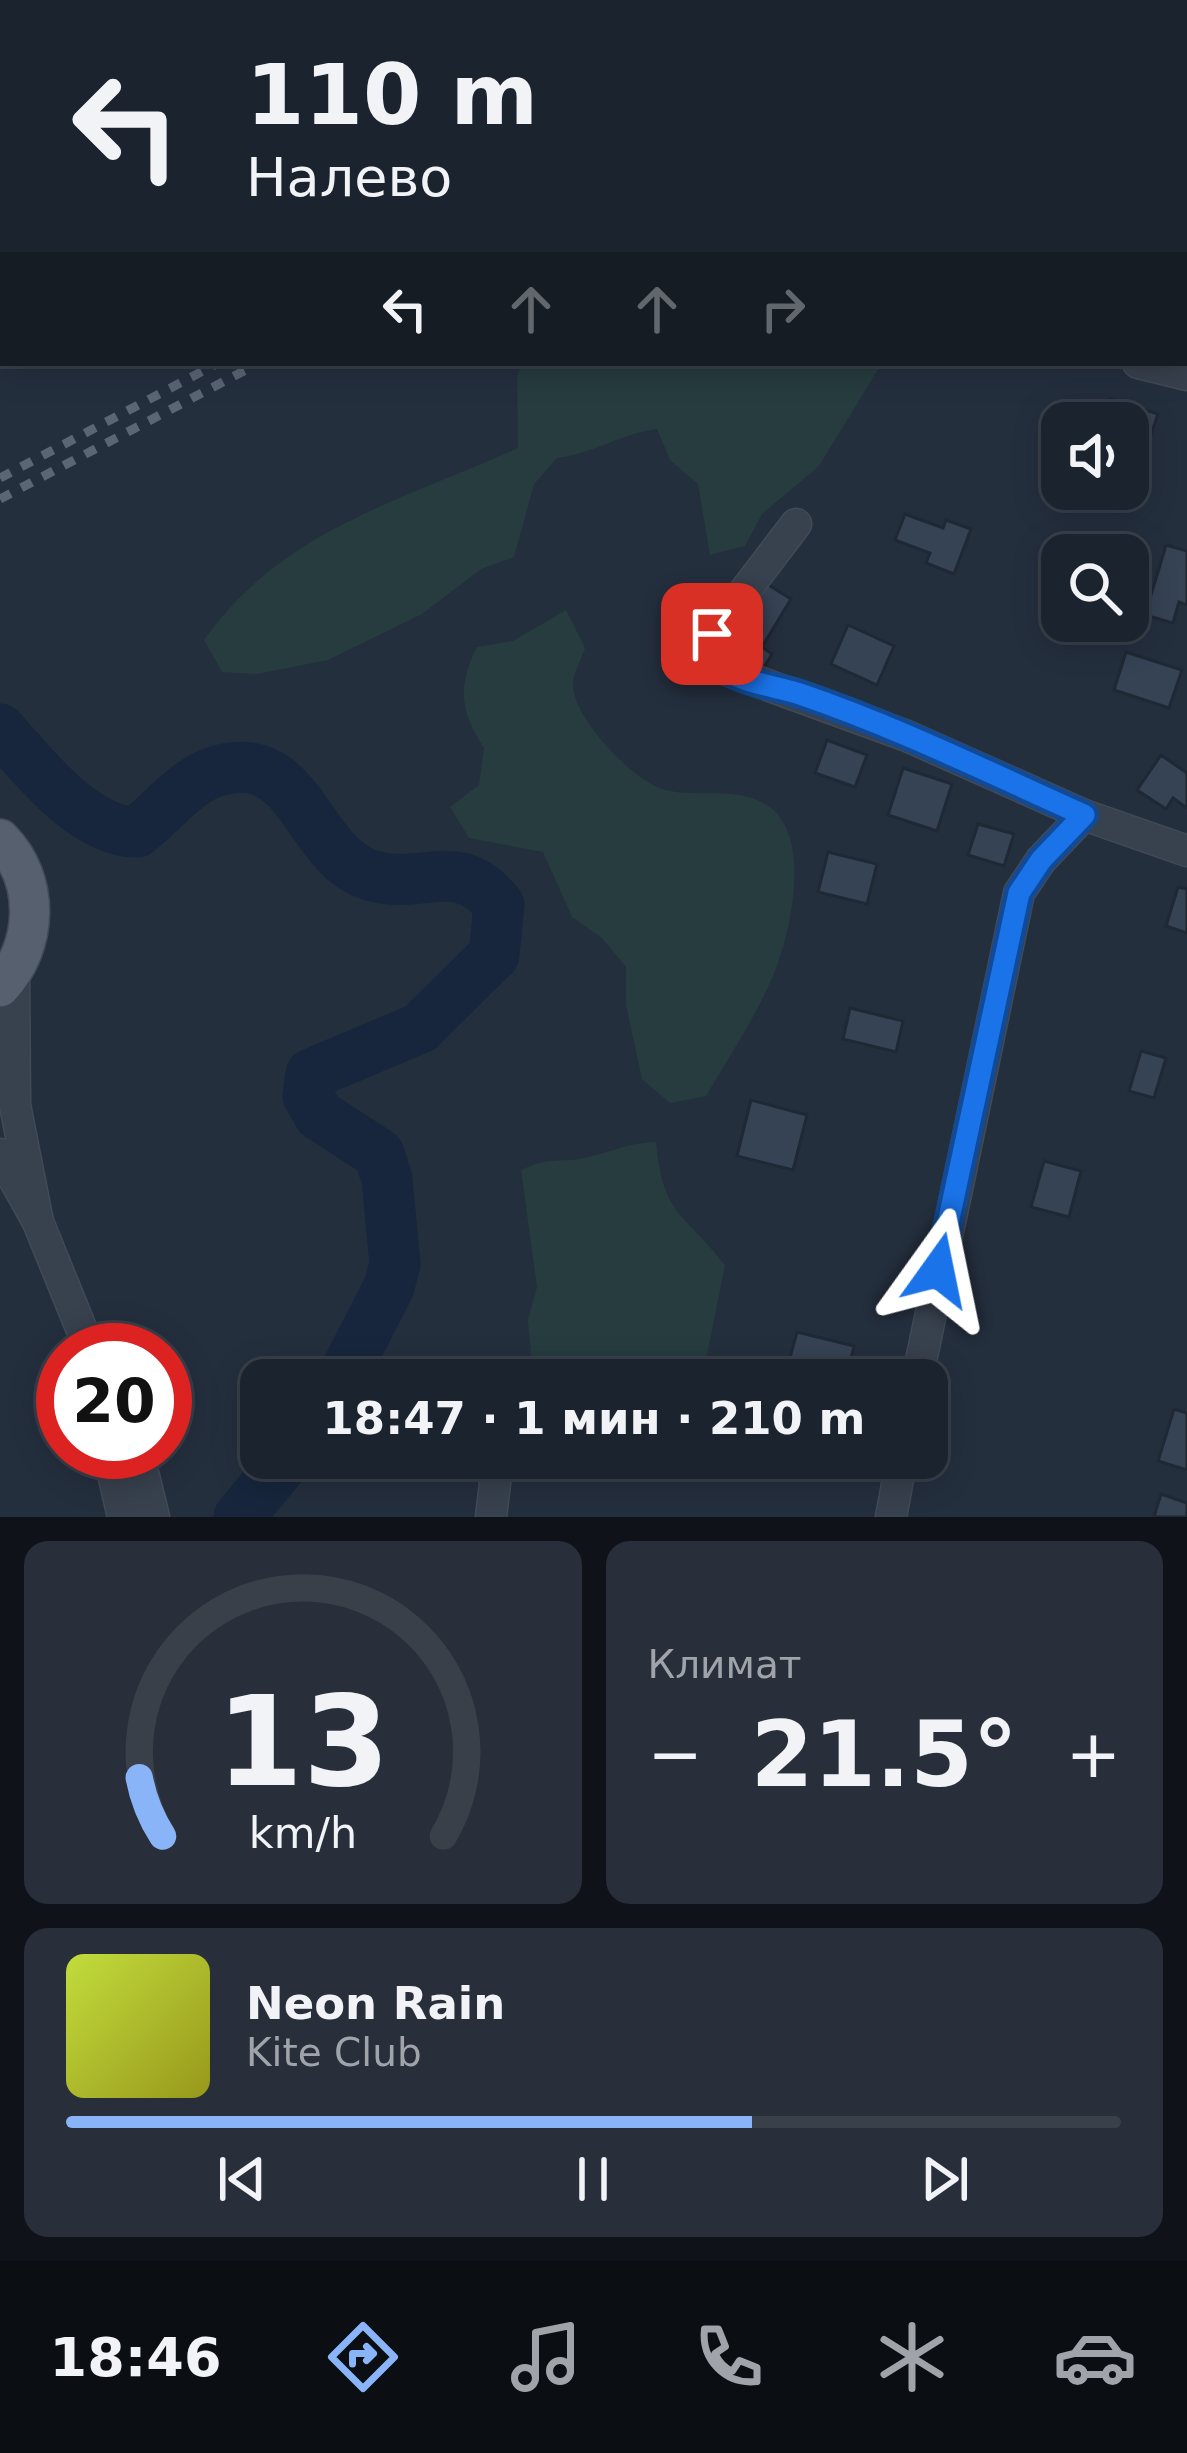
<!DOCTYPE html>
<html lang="ru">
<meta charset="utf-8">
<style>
:root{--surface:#1b232e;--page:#282f3a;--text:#f1f3f6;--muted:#a0a4aa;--line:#39404a;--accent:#8ab4f8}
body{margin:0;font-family:"DejaVu Sans",sans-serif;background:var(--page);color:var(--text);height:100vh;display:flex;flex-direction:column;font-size:45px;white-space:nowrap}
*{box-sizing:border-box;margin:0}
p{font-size:39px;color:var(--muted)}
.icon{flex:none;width:66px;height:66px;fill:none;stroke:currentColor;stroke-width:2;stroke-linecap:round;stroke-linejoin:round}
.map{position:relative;height:1517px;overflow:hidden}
.sheet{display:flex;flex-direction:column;gap:24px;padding:24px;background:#0f1319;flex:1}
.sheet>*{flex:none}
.guide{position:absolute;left:0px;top:0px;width:1188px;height:366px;box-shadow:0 6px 30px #0003,0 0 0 3px var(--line);background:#1b232e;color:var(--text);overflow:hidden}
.tools{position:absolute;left:1041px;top:402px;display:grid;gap:24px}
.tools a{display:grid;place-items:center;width:108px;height:108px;border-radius:24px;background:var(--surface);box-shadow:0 6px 30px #0003,0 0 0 3px var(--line);font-size:60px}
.speed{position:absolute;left:36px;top:1323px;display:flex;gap:24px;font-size:60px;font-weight:700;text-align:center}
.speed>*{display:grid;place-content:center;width:156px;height:156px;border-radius:50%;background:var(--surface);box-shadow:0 6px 30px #0003,0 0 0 3px var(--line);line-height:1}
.speed .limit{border:18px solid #d22;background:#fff;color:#111}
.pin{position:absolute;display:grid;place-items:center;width:102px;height:102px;color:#fff;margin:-51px;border-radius:24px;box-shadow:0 6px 18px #0006}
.me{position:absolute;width:132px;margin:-66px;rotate:12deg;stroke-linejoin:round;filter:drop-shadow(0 0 9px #0008)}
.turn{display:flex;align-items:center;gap:42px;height:252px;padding:0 48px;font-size:54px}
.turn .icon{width:156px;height:156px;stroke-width:2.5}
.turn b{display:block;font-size:84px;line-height:102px}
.lanes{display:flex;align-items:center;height:114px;padding:0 48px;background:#0003;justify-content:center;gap:60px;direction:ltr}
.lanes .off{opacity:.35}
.big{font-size:90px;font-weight:800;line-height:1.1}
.sheet .tile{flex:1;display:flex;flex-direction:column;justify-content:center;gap:18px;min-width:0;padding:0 42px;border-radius:24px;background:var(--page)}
.sheet .dial{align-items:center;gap:0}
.dial svg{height:312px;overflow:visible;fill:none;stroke:var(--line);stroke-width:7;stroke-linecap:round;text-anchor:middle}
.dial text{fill:var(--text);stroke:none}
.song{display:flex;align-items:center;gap:36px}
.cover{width:144px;height:144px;border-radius:18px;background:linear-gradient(135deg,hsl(70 70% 55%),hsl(60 70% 35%))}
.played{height:12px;border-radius:6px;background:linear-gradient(90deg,var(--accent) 65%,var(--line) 65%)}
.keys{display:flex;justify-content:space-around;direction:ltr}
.heat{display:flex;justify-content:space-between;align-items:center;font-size:66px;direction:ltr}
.sheet .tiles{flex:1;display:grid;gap:24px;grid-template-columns:1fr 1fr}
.tile:last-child{grid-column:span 2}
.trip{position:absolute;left:240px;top:1359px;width:708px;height:120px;border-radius:24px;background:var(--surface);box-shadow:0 6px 30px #0003,0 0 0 3px var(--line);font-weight:800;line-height:120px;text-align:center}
.dock{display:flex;height:192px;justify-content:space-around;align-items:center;background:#0b0e12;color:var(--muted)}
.dock .icon{width:84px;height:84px}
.dock .current{color:var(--accent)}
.dock b{font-size:54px;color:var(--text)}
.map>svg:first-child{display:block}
</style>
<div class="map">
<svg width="1187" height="1517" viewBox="0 0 1187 1517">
<rect width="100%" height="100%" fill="#242f3e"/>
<!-- green -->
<g fill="#263c3f">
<path d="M523,363H882L819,466L762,514L745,546L710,555L698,484L670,460L657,429C620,434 595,453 557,458L534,484L514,557L481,569L422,614L328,660L257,674L222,672L204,640C284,528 400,502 518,448L517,376Z"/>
<path d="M566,610L585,648C582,658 574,672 573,683C571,717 634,782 665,790C697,798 734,786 765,804C814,832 791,933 773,976C755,1018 729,1057 706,1096L670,1103L642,1079L626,1005V967L602,938L572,917L543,852L469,838L450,807L479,785L484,748C460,711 457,687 477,647L513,641Z"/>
<path d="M656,1142C663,1216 683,1212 725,1265L702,1380H556L531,1355L528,1320L537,1287L521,1170C553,1155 561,1164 589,1157C615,1151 626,1143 656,1142Z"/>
</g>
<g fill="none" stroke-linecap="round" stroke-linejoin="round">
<!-- river -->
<g stroke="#17263c" stroke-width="51">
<path d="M0,729C33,766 85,833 137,832C163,812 185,781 217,771C303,745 307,859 373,876C426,890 457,853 499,905L494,955L420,1028L311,1074L308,1096L319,1115L379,1154L387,1179L395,1264L389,1287L341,1380"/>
<path d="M239,1517L288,1458"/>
</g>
</g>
<!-- building -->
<g fill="#364354" stroke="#1f2835" stroke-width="3">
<path d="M1110,399L1158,414L1139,469L1128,465V423H1102Z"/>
<path d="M905,514L943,528L946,520L971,529L954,574L926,563L930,553L895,540Z"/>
<path d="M1166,545L1187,551V605L1179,602L1173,623L1145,615Z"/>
<path d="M767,584L791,599L762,647L772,654L761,672L726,651Z"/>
<path d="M848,625L894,646L877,685L831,664Z"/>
<path d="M1126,652L1182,670L1169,708L1114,690Z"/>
<path d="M827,740L867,755L855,787L815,773Z"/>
<path d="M1161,755L1187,773V808L1173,798L1166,809L1137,790Z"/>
<path d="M903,768L952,784L937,831L888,815Z"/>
<path d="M978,824L1014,834L1004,866L968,855Z"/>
<path d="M828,852L877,864L867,904L818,892Z"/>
<path d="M1178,887L1187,889V933L1166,926Z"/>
<path d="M850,1008L903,1021L896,1052L843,1039Z"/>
<path d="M1141,1051L1166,1058L1154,1098L1129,1091Z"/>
<path d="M751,1100L807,1115L793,1170L737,1156Z"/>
<path d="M1044,1161L1081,1171L1069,1217L1031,1207Z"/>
<path d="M797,1332L854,1346L847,1375L789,1361Z"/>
<path d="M1174,1409L1187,1413V1470L1158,1461Z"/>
<path d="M1161,1494L1187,1503V1517H1154Z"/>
</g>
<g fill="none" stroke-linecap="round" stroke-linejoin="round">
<!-- minor casing -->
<g stroke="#414a57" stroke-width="33">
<g id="minor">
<path d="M1138,363L1187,375"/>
<path d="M796,524L712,634L710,653L718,667L907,736L1084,815L1187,851"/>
<path d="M14,972L15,1105L38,1222"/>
<path d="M0,1154L38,1222L90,1350"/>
<path d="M917,1380L1019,893L1041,860L1084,815"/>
<path d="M108,1452L123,1517"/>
<path d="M138,1452L154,1517"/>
<path d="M491,1517L498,1458"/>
<path d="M891,1517L902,1458"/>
</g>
</g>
<!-- major casing -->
<g stroke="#414a57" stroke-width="42">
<path id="major" d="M0,839C41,880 38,946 0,987"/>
</g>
<!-- minor -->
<use href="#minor" stroke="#38414e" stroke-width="30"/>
<!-- major -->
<use href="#major" stroke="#56606e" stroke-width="39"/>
<!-- rail -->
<g stroke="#5a6575" stroke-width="9" stroke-dasharray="12 12" stroke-linecap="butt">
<path d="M807,3L812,0"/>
<path d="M851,3L855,0"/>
<path d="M0,478L218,363"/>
<path d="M0,499L259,363"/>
</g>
</g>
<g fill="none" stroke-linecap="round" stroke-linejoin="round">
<!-- route casing -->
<g stroke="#114b97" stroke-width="30">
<path id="route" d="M712,634L710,652C728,684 768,683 800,694C897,727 990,773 1084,815L1041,860L1019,893L938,1270"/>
</g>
<!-- route -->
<use href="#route" stroke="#1a73e8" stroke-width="21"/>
</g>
</svg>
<div class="tools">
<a><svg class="icon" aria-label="sound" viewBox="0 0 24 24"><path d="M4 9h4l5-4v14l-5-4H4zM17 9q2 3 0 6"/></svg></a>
<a><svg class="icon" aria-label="search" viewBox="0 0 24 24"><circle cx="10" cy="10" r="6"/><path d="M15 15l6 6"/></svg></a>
</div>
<div class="speed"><div class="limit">20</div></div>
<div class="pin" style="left:712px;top:634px;background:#d93025"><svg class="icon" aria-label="arrive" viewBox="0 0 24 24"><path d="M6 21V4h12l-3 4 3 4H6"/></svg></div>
<svg class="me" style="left:938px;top:1270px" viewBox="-20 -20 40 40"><path d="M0-17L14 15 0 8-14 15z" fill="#1a73e8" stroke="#fff" stroke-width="4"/></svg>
<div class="trip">18:47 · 1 мин · 210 m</div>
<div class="guide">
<div class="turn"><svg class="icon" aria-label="left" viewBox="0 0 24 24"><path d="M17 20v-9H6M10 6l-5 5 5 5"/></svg><div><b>110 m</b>Налево</div></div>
<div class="lanes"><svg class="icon" aria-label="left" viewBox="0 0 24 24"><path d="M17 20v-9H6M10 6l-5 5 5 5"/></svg><svg class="icon off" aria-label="ahead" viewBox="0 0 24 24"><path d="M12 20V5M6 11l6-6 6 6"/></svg><svg class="icon off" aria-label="ahead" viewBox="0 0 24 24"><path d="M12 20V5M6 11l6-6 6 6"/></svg><svg class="icon off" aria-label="right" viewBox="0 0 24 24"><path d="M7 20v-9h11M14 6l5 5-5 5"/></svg></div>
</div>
</div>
<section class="sheet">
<div class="tiles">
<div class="tile dial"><svg viewBox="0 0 100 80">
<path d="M14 69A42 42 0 1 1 86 69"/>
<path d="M14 69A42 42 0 0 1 8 54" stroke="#8ab4f8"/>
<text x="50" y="56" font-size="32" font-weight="700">13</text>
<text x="50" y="72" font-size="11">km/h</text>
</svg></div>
<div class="tile"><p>Климат</p>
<div class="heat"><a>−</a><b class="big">21.5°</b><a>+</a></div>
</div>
<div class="tile">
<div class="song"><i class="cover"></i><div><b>Neon Rain</b><p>Kite Club</p></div></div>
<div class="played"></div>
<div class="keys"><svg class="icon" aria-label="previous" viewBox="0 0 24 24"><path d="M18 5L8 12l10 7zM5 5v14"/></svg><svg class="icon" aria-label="pause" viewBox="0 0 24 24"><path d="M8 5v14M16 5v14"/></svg><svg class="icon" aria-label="next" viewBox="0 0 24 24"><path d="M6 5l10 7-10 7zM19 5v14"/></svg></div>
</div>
</div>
</section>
<nav class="dock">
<b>18:46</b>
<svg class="icon current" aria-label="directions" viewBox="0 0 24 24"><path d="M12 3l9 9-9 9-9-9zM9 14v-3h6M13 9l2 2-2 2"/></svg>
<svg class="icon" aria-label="music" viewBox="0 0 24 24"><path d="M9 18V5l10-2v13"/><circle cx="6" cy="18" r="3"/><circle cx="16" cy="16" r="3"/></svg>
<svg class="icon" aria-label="phone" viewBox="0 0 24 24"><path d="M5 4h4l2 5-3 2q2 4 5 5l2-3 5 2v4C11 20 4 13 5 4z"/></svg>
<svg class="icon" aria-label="climate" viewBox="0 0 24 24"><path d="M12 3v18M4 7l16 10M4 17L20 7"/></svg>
<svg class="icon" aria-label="car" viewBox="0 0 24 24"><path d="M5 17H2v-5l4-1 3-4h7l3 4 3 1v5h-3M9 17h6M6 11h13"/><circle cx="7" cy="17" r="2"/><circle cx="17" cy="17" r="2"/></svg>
</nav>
